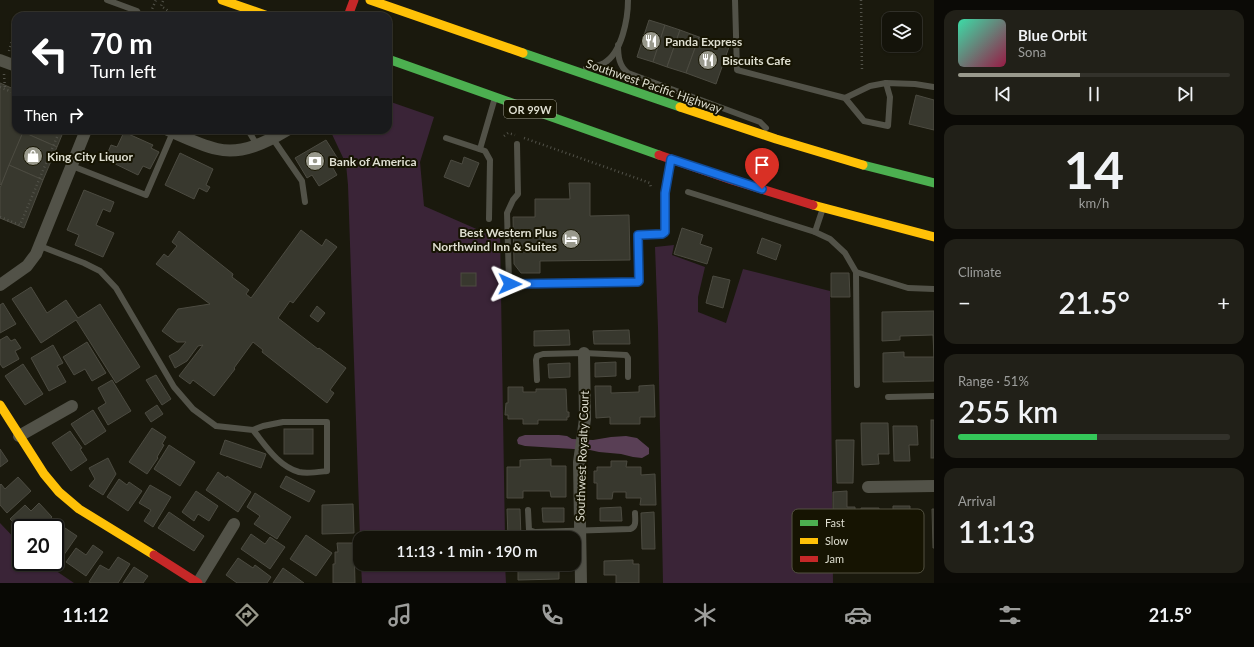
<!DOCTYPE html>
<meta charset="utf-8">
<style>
:root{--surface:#14130a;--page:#212018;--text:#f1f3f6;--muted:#9d9e9c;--line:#33322b;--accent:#99998c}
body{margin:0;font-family:Lato,sans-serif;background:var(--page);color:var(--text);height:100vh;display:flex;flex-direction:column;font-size:15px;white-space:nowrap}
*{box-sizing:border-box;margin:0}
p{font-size:13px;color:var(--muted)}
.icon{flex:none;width:22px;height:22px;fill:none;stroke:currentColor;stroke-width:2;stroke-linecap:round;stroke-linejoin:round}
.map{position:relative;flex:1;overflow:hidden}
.sheet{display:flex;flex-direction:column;gap:10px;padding:10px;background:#0b0a06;width:320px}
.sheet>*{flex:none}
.banner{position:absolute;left:12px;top:12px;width:380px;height:122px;border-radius:12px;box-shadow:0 1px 3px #0004,0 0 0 1px var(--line);background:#202124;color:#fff;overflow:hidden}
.buttons{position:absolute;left:882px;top:12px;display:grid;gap:8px}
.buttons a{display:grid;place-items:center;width:40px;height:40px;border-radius:8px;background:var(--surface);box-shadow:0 1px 3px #0004,0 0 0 1px var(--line);font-size:20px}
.speed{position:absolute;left:12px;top:519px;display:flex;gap:8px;font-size:20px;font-weight:700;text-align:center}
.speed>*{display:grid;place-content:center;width:52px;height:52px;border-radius:50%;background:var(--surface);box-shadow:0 1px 3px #0004,0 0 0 1px var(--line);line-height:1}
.speed .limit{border:2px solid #111;border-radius:6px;background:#fff;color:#111}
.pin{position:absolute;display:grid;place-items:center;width:34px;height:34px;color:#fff;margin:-41px -17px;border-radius:50% 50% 50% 0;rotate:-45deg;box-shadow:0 0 4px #0007}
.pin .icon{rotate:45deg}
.me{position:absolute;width:44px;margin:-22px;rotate:91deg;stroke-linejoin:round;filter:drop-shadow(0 0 3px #0008)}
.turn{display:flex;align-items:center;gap:14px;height:84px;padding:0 12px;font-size:18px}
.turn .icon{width:52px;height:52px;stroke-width:2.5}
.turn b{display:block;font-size:28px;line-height:34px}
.then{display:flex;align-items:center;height:38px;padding:0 12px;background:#0003;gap:8px;font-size:15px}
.big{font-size:30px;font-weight:600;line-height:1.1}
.sheet .tile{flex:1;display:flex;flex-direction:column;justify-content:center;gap:6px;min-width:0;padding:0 14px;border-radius:12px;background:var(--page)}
.sheet .dial{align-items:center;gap:0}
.dial b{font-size:52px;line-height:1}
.song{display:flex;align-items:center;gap:12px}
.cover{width:48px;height:48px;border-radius:6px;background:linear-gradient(135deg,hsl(160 70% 55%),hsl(340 70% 35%))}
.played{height:4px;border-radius:2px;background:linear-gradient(90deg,var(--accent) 45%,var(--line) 45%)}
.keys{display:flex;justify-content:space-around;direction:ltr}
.heat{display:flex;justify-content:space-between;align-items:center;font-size:22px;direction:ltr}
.charge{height:6px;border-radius:3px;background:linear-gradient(90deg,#34c759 51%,var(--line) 0)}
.trip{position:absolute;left:353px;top:531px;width:228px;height:40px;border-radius:12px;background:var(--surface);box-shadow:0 1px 3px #0004,0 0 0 1px var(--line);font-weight:600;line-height:40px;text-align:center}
.tab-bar{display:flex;height:64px;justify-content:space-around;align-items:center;background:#080804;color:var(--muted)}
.tab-bar .icon{width:28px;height:28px}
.tab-bar .selected{color:var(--accent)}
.tab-bar b{font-size:18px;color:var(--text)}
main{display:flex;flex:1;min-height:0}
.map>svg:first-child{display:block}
</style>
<main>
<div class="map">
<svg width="934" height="583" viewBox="0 0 934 583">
<rect width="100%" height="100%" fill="#1a190d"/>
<!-- green -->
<g fill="#3a2437">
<path d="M388,101L434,117L420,162L424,206L481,231H500L505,538H360L348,185L346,164L330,130H388Z"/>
<path d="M674,245L672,255L705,267L698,297V312L726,323L743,269L830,291L833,583H663L658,328L655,247Z"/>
<path d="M0,523L21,545V562H43L74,583H0Z"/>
<path d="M361,564H505L506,583H362Z"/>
</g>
<!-- water -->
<path fill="#593f55" d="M525,435H559L567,436L572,439L593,440L611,437L626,436L637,438L649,448V454L642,458L633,457L621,454L599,452L590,450L525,446L518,444L517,440L519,437Z"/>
<!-- building -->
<g fill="#38382e" stroke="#4c4b41">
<path d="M649,20L665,25L653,62L637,57Z"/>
<path d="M665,25L680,30L667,67L653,62Z"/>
<path d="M680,30L699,37L686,73L667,67Z"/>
<path d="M699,37L729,47L716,84L686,73Z"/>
<path d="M0,83L16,90V130H24L1,185L0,184Z"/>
<path d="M916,95L934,100V130L909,124Z"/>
<path d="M24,130H64L57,147L23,132Z"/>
<path d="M23,132L57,147L43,180L9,165Z"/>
<path d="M124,132L153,145L151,148L159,152L150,169L143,166L138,175L105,159L111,145L117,147Z"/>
<path d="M326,140L338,159L330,163L337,175L319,186L312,175L307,178L295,158Z"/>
<path d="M180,153L213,169L206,185L210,187L207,192L199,188L194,199L165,185Z"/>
<path d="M464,157L479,163L469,187L444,177L451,160L462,164Z"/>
<path d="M9,165L43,180L24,228L0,218V188Z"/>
<path d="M569,183H590V216L629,215L630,260L540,261V273H521L514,264L513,217H535V199H570Z"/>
<path d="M84,190L114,202L110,212L103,209L96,225L114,233L103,257L75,245L79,235L67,230Z"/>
<path d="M682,228L703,235L700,244L712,248L707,264L674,254Z"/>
<path d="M301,230L322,246L326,239L337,247L293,303L290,301L278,318L318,349L319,348L346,368L330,390L334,393L327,403L262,352L263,350L253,342L234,368L235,369L214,396L193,380L190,384L179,376L203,345L198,346L187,361L175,368L169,356L178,351L186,342H177L162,331L178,309L210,304L156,264L164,254L168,257L177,246L172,242L179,231L233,274L232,277L249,290L246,294L251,298Z"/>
<path d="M762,238L781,245L776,260L757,253Z"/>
<rect x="461" y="273" width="15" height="13"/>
<path d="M831,273H849L850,297H831Z"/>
<path d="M713,276L730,280L723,308L706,303Z"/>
<path d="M31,287L47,313L66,300L78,318L100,304L140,367L116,383L76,320L41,343L12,299Z"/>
<path d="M3,303L16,324L0,333V305Z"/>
<path d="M317,306L325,313L318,322L310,316Z"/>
<path d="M934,311V381L883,382V353L904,352V357H934L933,335L900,336V340L882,341V312Z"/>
<path d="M569,330L570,345L534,346V331Z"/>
<path d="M629,330L630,344H594L593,331Z"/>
<path d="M7,336L11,341L15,339L21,348L15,351L19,359L3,368L0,364V340Z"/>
<path d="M87,342L106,373L92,381L85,369L74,375L63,357Z"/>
<path d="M53,345L63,363L57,366L66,382L49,391L31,358Z"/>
<path d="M616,362V376L595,377V363Z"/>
<path d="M570,363V377L549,378L548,364Z"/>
<path d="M23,364L43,394L25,405L5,376Z"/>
<path d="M156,375L171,399L162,405L146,380Z"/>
<path d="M112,380L131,411L108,425L98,408L106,403L98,388Z"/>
<path d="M654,385L655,417H640V424H610V417L596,418L595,386H611V393L639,392V386Z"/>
<path d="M508,387H523V392H536V389H566L567,412H569V417H567V420H538V424H523V419H508V415H505L506,403H508Z"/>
<path d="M157,405L163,414L151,422L145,413Z"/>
<path d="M93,410L106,431L85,445L71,424Z"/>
<rect x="931" y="420" width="3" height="38"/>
<path d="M861,423H888L889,454H878L879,464L862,465Z"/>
<path d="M893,426H917L918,445H909L910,461H894Z"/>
<path d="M152,428L166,437L162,444L164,445L157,457L158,458L147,474L129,462Z"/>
<rect x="284" y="429" width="29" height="25"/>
<path d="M70,431L82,448L80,449L87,460L71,471L52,443Z"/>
<path d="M225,440L266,454L261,468L220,454Z"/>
<path d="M836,440H854L853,483H837Z"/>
<path d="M169,445L195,462L180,486L154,469Z"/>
<path d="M0,449L8,461L0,467Z"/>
<path d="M108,458L116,474L103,495L89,486L95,479L89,468Z"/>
<path d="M551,459V466H566V497H551L550,491H523V498H507V467H520V460Z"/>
<path d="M611,461H627L626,467H641V475L655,474L656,505H640L641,498H626V492H613L612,499H597V483H594V471H597V467H611Z"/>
<path d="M218,472L226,478L227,476L251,492L238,512L206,490Z"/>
<path d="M286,476L315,491L309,502L280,487Z"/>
<path d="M18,477L31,491L7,513L0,505V485L1,484L5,489Z"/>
<path d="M119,479L127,485L129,482L142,491L128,511L107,497Z"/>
<path d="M150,485L171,497L153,527L144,521L151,510L139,503Z"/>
<path d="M196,491L218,506L209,521L198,514L194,521L182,512Z"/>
<path d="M847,491V507H855L856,534H839V524H833V492Z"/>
<path d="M255,493L291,517L277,539L254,524L260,516L247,507Z"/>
<path d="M39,503L52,517L40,528H21V530L10,519L25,505L31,511Z"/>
<path d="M353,504L354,533L322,534V505Z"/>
<path d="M893,506H910V519H921L922,537L893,538Z"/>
<path d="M621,507L622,521H600V508Z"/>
<path d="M542,508H564V522H543Z"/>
<path d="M861,508H879V525H889V545H875V549L861,550Z"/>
<path d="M507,509H520L521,538H508Z"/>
<path d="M932,509H934V548H933Z"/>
<path d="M169,512L204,536L194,551L158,528Z"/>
<path d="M654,512L655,549H642L641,513Z"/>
<path d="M62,526L77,536L61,559L55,555V532L57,533Z"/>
<path d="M251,534L265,544L270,537L285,547L270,569L241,549Z"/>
<path d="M306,535L332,553L316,576L290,559Z"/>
<path d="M337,543H354L355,583H333V564H335V552H338Z"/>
<path d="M93,545L103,552L86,576L66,562L76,548L86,555Z"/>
<path d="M118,557L130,564L118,583H91L89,582L100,565L109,570Z"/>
<path d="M238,558L253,568L255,565L271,577L267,583H237L226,575Z"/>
<path d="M633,560V564H639V583H616V575H604V561Z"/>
<path d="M518,564H559V579L518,580Z"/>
<path d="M134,567L148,576L143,583H123Z"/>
<path d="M283,568L304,583H273Z"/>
</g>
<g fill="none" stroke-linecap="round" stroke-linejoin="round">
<!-- path -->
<g stroke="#525249" stroke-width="2.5" stroke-dasharray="1 3" stroke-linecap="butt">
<path d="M861,0L862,72"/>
<path d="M163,1L161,6L176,16"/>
<path d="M149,16L156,0"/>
<path d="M9,51L12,41H16"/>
<path d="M4,74L5,89"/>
<path d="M0,87L16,94"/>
<path d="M504,136L508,133L515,135"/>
<path d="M524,138L650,183L651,188"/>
<path d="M0,217L20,225L60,130"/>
</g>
<!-- lane -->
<g stroke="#525248" stroke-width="6">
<path d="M107,0L137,11L140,16"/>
<path d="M735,0L737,70L845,98L864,121L888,126L890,97L886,83L915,84L934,87"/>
<path d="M618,45C618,56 619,66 628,73L760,122L766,128"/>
<path d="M586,68C592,66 599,66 604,63C622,53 628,18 628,0"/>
<path d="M845,98L870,86L886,83"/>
<path d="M248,130L257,145"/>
<path d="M446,138L485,151L490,160L489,219"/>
<path d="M273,139L302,181L305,202"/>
<path d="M517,144L518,194L513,200L507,213L509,282L510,284H512L638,283L639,281L638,235L662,234L665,232V193L670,163"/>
<path d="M480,149L494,101"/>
<path d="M72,166L146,195L173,132"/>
<path d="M688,192L815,232L830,239L845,253L856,272L857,385"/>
<path d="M815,232L822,211"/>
<path d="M40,246L84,263L100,271L116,288L174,387L193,409L216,426L253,430L263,426L283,422H327V471C319,472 307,474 299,472C278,466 266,446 253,430"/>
<path d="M856,272L908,288L934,289"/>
<path d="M537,380L536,360L537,356L543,354L584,353L626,355L628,358V377"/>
<path d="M888,397L934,396"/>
<path d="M528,510L529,530L535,532L630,529C637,527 635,520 635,513"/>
</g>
<!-- street -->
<g stroke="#525248" stroke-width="12">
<path d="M0,60L16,66"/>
<path d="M168,130C184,137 200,145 217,149C242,155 267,142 287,130"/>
<path d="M0,285L27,266L36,254L86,130"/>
<path d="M19,436L72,406"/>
<path d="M868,487L934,486"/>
<path d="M198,583L234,524"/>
<path d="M581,583L579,462L585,419L584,353"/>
</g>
<!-- fast -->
<g stroke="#4caf50" stroke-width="9">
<path d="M523,53L680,107"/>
<path d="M388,59L659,155"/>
<path d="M863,165L934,183"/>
</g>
<!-- slow -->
<g stroke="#ffc107" stroke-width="9">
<path d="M222,0L268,16"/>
<path d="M370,0L523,53"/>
<path d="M680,107L776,139L863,165"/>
<path d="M813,205L934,237"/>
<path d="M0,405L44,474L59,492L79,509L154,555"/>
</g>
<!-- jam -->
<g stroke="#c62828" stroke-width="9">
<path d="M348,16L354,0"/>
<path d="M659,155L732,180L813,205"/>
<path d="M154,555L198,583"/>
</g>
</g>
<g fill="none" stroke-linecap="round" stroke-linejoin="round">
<!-- route casing -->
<g stroke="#114b97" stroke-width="10">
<path id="route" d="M510,284L638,282L639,281L638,235L662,234L665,232V193L671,159L762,189"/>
</g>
<!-- route -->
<use href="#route" stroke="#1a73e8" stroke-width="7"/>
</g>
<!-- icons -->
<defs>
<g id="restaurant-disc" transform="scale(1)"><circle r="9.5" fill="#99998c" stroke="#161402"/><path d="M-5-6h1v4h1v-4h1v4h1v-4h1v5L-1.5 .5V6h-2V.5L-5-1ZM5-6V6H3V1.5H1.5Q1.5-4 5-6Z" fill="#fff"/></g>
<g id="shop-disc" transform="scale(1)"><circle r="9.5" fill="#99998c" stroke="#161402"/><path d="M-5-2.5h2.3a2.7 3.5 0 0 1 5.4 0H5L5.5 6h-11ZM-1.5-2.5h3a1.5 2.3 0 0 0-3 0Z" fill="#fff"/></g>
<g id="bank-disc" transform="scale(1)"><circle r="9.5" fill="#99998c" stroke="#161402"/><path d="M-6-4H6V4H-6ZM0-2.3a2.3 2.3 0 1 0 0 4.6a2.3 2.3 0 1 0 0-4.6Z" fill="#fff"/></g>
<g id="hotel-disc" transform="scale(1)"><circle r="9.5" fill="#99998c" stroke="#161402"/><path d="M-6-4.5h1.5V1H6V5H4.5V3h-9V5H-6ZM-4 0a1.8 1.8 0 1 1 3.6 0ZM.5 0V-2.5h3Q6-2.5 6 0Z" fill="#fff"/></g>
</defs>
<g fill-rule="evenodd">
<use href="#restaurant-disc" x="651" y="41"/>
<use href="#restaurant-disc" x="708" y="60"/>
<use href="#shop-disc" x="33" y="156"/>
<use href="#bank-disc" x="315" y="161"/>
<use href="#hotel-disc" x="571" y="239"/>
</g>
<g text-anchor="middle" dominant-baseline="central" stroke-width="4" stroke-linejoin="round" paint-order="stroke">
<!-- shield labels -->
<rect fill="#161402" stroke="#a2a192" stroke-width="1" x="504" y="100" width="52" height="18" rx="3"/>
<g font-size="11" font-weight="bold" fill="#deded0">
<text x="530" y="109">OR 99W</text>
</g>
<!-- poi labels -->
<g font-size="12" font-weight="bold" fill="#deded0" stroke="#161402" text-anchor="start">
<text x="665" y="41">Panda Express</text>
<text x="722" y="60">Biscuits Cafe</text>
<text x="47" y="156">King City Liquor</text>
<text x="329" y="161">Bank of America</text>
<text x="557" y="232" text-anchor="end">Best Western Plus<tspan x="557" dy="14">Northwind Inn &amp; Suites</tspan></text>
</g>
<!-- street labels -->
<g font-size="12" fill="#deded0" stroke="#161402">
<text transform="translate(654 86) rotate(19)">Southwest Pacific Highway</text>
<text transform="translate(582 456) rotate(-88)">Southwest Royalty Court</text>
</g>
</g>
<!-- legend -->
<rect x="792" y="509" width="132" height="64" rx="6" fill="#161402" stroke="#525140" stroke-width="1"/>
<rect x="800" y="520" width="18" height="6" fill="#4caf50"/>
<rect x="800" y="538" width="18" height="6" fill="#ffc107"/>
<rect x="800" y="556" width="18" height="6" fill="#c62828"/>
<g font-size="11" fill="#deded0">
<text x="825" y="527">Fast</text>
<text x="825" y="545">Slow</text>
<text x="825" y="563">Jam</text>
</g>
</svg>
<div class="buttons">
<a><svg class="icon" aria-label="layers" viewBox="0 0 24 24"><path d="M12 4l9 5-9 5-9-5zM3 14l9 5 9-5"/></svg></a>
</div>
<div class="speed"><div class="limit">20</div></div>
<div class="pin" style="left:762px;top:189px;background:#d93025"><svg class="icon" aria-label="arrive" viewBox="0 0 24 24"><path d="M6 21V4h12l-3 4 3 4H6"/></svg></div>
<svg class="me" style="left:510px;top:284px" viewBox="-20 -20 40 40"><path d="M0-17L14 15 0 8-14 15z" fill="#1a73e8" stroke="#fff" stroke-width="4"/></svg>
<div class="trip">11:13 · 1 min · 190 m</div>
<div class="banner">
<div class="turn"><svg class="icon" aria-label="left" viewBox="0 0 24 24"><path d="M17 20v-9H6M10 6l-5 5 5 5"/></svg><div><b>70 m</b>Turn left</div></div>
<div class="then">Then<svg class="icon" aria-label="right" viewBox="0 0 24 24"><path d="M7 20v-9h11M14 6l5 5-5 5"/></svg></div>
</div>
</div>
<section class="sheet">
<div class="tile">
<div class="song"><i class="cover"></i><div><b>Blue Orbit</b><p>Sona</p></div></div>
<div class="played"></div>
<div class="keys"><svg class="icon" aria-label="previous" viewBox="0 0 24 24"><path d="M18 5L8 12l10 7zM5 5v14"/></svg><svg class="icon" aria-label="pause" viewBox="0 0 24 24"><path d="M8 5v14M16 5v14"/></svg><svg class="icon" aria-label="next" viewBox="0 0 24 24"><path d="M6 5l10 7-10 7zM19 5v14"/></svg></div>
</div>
<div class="tile dial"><b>14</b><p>km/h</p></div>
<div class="tile"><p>Climate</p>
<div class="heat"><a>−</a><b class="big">21.5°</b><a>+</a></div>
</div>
<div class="tile"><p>Range · 51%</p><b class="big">255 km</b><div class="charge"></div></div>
<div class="tile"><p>Arrival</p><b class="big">11:13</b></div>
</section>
</main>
<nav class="tab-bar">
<b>11:12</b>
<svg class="icon selected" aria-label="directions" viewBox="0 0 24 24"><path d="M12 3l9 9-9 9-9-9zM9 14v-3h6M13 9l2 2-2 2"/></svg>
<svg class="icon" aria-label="music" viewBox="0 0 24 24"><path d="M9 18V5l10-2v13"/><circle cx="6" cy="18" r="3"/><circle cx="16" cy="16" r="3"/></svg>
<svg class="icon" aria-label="phone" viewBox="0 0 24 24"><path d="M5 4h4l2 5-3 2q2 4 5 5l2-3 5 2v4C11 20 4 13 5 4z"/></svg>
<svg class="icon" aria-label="climate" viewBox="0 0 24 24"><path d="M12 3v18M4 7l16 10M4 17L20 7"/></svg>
<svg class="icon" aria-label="car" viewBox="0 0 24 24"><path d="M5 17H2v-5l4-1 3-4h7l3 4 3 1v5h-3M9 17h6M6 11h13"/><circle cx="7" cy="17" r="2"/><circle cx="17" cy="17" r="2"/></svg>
<svg class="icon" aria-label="filters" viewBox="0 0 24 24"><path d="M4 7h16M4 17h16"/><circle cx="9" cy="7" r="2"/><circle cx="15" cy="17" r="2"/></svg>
<b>21.5°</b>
</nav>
